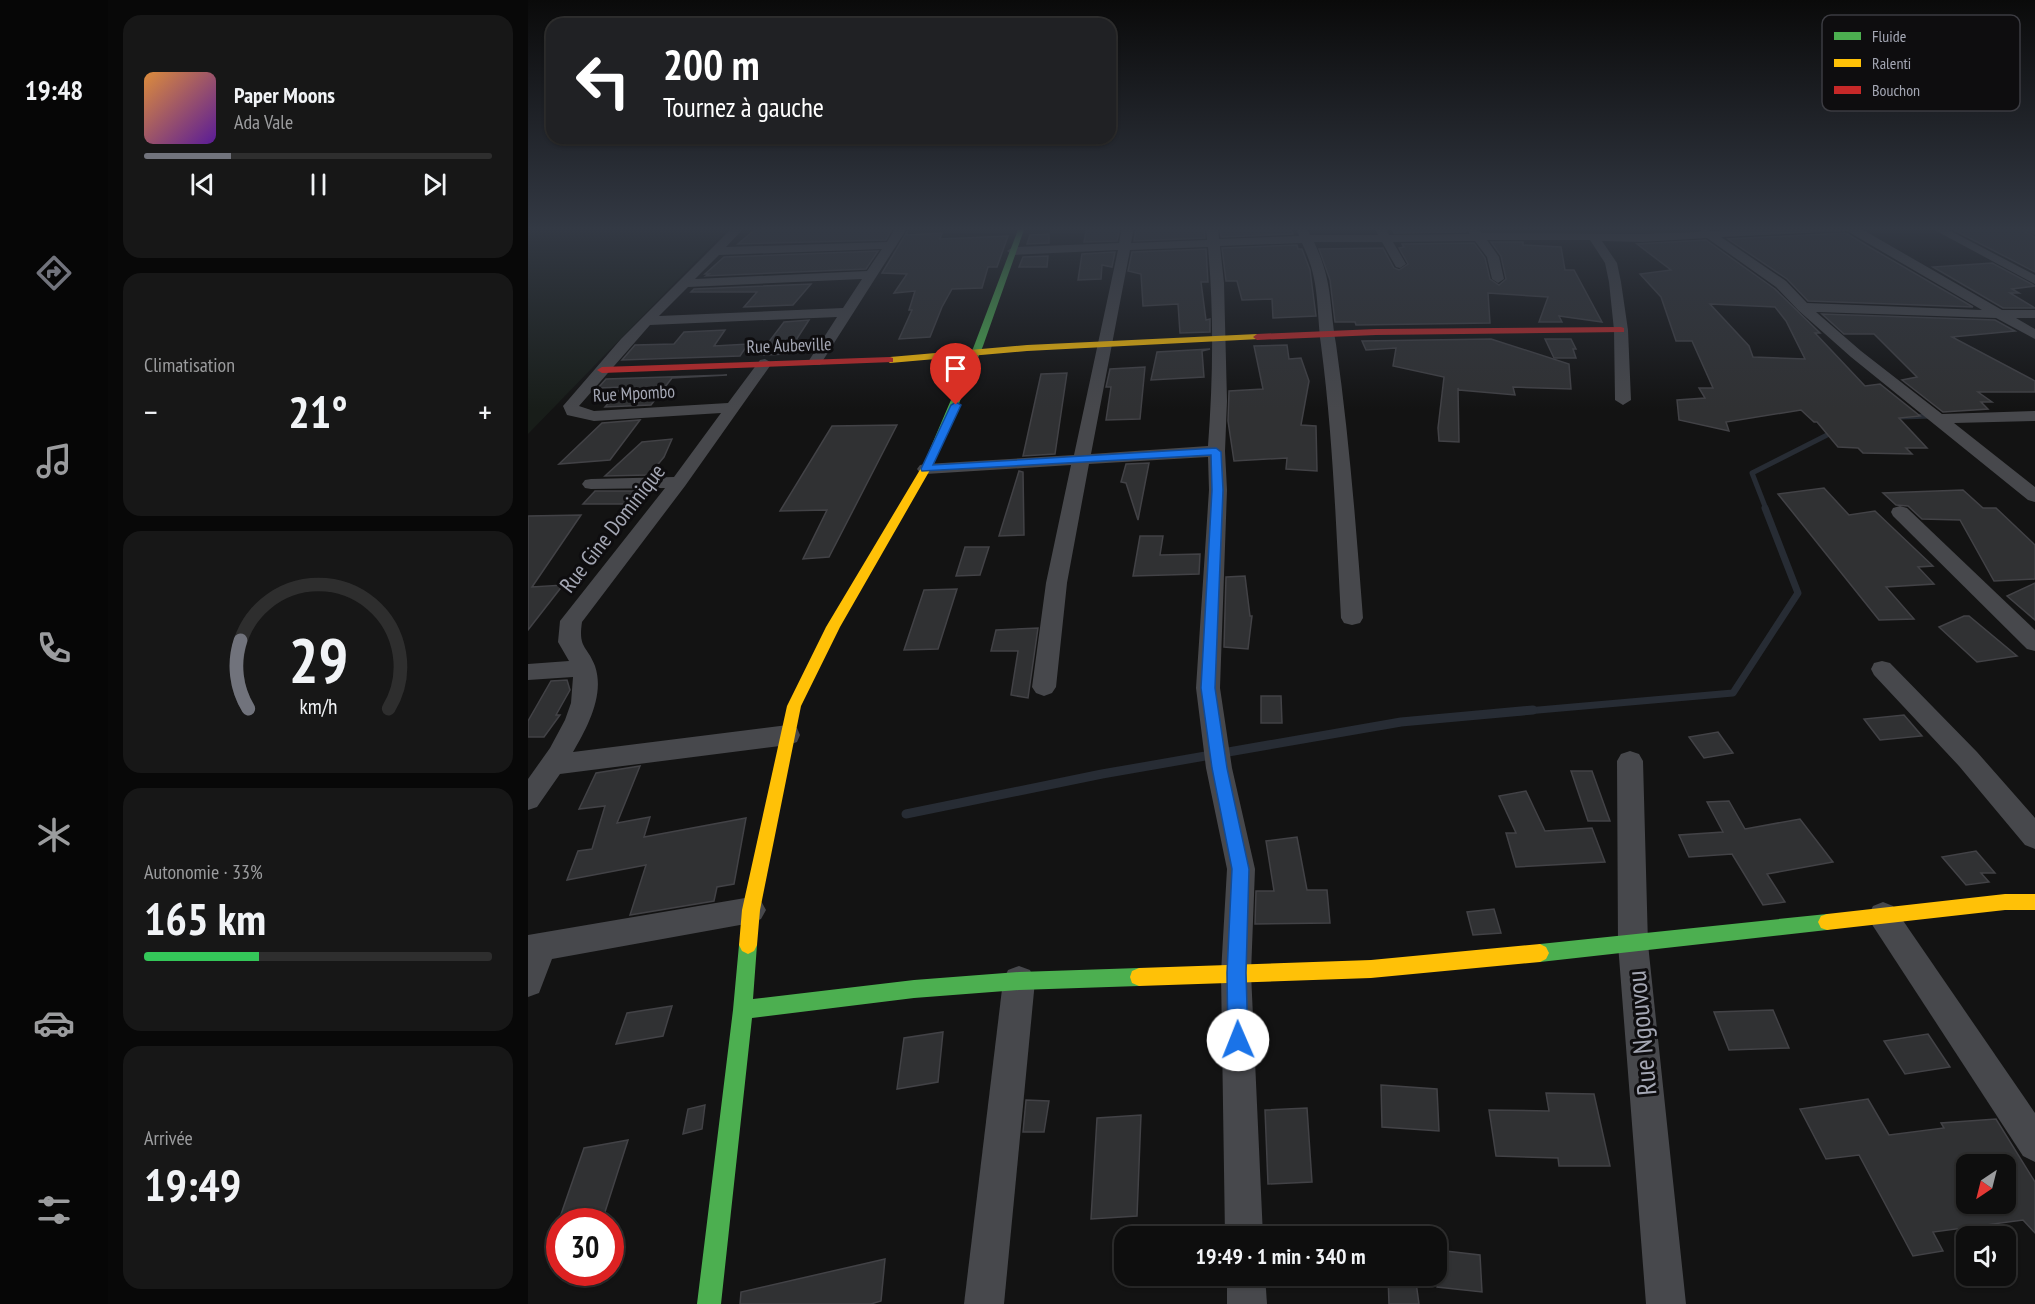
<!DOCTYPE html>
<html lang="fr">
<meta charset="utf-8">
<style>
:root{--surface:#0e0e0e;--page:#171717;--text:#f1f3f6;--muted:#9b9c9e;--line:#2e2e2e;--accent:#71737c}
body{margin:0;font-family:"PT Sans Narrow",sans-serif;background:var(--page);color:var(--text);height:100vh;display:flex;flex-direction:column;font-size:22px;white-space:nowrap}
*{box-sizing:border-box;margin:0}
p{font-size:20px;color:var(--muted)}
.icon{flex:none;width:33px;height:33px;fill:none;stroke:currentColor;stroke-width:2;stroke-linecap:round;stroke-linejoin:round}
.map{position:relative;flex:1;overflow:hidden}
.panel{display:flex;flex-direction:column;gap:15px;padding:15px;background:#080808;width:420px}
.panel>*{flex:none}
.guide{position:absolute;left:18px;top:18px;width:570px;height:126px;border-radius:18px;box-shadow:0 2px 4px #0004,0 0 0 2px var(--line);background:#202124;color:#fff;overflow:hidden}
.needle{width:39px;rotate:215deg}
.controls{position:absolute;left:1428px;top:1154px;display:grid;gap:12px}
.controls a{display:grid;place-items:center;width:60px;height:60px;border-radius:12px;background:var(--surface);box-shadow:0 2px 4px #0004,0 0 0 2px var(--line);font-size:30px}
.speed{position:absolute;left:18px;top:1208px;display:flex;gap:12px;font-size:30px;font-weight:700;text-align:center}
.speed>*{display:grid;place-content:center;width:78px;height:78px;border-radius:50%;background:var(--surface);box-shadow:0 2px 4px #0004,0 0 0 2px var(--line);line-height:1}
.speed .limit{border:9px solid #d22;background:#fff;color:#111}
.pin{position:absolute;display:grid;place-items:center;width:51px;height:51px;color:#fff;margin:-62px -26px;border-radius:50% 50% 50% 0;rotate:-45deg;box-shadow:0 0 6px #0007}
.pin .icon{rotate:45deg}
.me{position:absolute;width:66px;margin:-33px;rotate:359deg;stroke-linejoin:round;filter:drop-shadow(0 0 4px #0008)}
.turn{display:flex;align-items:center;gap:21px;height:126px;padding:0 18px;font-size:27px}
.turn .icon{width:78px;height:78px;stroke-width:2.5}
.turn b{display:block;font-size:42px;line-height:51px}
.big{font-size:45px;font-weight:700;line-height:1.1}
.panel .card{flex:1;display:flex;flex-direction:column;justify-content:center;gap:9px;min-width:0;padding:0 21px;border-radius:18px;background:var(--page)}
.panel .dial{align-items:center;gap:0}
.dial svg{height:156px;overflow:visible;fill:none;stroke:var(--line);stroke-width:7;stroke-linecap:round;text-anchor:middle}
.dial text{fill:var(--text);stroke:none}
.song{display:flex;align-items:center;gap:18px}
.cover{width:72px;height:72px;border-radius:9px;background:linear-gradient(135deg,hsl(30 70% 55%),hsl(270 70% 35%))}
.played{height:6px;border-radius:3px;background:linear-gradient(90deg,var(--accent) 25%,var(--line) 25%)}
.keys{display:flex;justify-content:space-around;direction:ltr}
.heat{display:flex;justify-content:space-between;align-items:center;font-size:33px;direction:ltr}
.charge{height:9px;border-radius:4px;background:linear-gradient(90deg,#34c759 33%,var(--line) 0)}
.trip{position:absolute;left:586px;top:1226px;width:333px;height:60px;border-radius:18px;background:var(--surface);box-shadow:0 2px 4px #0004,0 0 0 2px var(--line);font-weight:700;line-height:60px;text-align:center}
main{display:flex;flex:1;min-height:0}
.tabs{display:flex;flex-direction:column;width:108px;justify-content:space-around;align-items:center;background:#060606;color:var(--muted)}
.tabs .icon{width:42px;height:42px}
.tabs .on{color:var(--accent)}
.tabs b{font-size:27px;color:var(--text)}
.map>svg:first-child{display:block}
</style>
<main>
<nav class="tabs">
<b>19:48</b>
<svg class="icon on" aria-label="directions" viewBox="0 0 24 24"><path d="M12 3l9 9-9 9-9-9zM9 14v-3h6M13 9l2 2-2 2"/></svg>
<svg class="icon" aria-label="music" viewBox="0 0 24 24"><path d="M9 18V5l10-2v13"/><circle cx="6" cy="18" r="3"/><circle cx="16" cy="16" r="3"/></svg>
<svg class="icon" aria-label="phone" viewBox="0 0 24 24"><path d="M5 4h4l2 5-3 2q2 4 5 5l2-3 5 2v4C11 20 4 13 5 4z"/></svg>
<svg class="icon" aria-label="climate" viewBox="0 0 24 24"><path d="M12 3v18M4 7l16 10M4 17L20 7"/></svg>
<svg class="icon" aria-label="car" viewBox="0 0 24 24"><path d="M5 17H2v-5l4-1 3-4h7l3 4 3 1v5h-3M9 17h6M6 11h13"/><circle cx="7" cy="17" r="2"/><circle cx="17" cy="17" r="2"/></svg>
<svg class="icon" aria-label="filters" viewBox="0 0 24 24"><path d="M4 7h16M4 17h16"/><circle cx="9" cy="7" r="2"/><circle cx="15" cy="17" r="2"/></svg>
</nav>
<section class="panel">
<div class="card">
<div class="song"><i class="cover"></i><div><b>Paper Moons</b><p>Ada Vale</p></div></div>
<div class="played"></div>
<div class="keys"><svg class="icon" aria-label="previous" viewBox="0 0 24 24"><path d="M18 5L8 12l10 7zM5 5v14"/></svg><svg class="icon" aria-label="pause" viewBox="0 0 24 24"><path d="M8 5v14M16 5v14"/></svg><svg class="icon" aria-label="next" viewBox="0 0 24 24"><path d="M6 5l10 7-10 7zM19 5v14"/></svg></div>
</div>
<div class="card"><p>Climatisation</p>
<div class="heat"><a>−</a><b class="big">21°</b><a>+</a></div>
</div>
<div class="card dial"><svg viewBox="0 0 100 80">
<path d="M14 69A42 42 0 1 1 86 69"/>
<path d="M14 69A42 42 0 0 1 10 34" stroke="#71737c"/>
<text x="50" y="56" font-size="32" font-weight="700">29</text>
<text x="50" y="72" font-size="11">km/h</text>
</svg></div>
<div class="card"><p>Autonomie · 33%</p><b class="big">165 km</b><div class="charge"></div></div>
<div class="card"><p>Arrivée</p><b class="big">19:49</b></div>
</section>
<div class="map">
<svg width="1507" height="1304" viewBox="0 0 1507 1304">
<rect width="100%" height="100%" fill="#131313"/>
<!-- green -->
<path fill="#181d19" d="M0,227H201L0,434Z"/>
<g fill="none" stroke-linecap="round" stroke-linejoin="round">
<!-- stream-far2 -->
<g stroke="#272c34" stroke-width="5">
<path d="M1372,417L1405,416"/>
<path d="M1238,509L1224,473L1309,430"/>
</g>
<!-- stream-far1 -->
<path stroke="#272c34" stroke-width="7" d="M988,712L1205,693L1270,593L1237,508"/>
<!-- stream -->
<path stroke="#272c34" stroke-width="9" d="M378,814L574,774L873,722L1005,710"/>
</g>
<!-- building -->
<g fill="#303133" stroke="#424246" stroke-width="1.5" fill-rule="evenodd">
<path d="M230,227H365L358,240L210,244Z"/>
<path d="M559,227H592L589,241L556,242Z"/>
<path d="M642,227H676L677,238L606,241L608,229Z"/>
<path d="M692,227H762L765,234L693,237Z"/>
<path d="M863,227H940L938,232L866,233Z"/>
<path d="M1420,227H1489L1507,237V272Z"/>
<path d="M379,232V235L414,233L412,239L480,236L469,267H460L454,288L424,289L414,307L402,337L371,339L384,310H381L387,291L366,293L379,274L354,273Z"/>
<path d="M1318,233L1343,248L1445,307L1280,301L1259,279L1200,239Z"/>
<path d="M521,234V243L499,244L502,235Z"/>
<path d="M1178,240L1247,289L1292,333H1287L1337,386L1352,384L1392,416L1371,418L1399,448H1378L1384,454L1335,453L1330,448L1310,447L1289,422H1286L1273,410L1198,422L1201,431L1151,420L1149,400L1177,398L1171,388H1185L1164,341H1148L1133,297L1112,274L1143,270L1109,244ZM1182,304L1247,307L1258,321L1277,359L1225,357L1221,346Z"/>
<path d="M963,242H995V245L1033,247L1037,270H1046L1074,322L1031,316L1034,322H1011L1020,297L960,293L962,323L828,325L827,322H807L802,280L791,249L855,248L866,268L871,270L880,264L871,248L876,247L874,244L946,243L957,258L962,279L971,285L978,279L973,256Z"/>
<path d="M769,245L770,249H774L782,270L788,316L745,318L744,299L714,300L709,281H698L694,248Z"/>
<path d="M678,249L680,282H673L678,320L682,319V332L652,333L650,304L615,306L613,274L600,271L604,252Z"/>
<path d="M350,251L338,269L178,276L181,274H177L196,257Z"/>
<path d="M587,252L584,267L574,265L573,279L550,280L554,254Z"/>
<path d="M520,256L519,267H491L495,257Z"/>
<path d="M1464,263L1507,286L1484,289L1491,293H1482L1507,308H1475L1405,267Z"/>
<path d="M283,284L265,305L216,307L229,292H163L166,289Z"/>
<path d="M1294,314L1467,320L1487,331L1424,337L1507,381V392H1450L1464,402H1453L1460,409L1415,412L1374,380L1389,377L1346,334H1316Z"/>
<path d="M281,320L259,354L231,355L256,322Z"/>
<path d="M197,330L186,346L220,344L212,356L94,360L107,345L146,344L156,332Z"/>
<path d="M963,339L1041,364L1043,389L985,387L987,395L931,390L930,388L931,442L911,441L910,428L916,377L865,366L868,348L838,350L834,341Z"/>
<path d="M1017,339H1043L1048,349H1045L1048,358H1026Z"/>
<path d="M759,345L761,359L773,358L781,381L773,425L788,426L789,471L758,469L759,458L706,461L700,421L701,391L735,389L726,346Z"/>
<path d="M682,349L674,351L676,377L623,380L629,352Z"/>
<path d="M617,367L612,419L578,420L583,387H578L582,369Z"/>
<path d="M539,373L527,454L495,456L513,374Z"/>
<path d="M199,375L144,378L123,405L77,407L94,387L70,388L78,379Z"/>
<path d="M112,420L82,460L31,464L74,423Z"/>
<path d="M369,425L301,557L275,559L299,510L252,511L304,426Z"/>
<path d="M144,439L136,457L121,475L77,476L114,442Z"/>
<path d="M621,463L610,520L598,483L593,482L598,464Z"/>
<path d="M491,471L495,472L496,535L471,536Z"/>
<path d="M1296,488L1321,515L1347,511L1405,566L1390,567L1406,584L1358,587L1386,619L1351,620L1250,494Z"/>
<path d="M1435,490L1455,508H1468L1507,545V579L1466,581L1432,520L1394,519L1380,506L1368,505L1355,493Z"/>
<path d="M67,491H110L98,504H55Z"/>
<path d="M53,515L4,587L35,585L0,630V516Z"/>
<path d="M612,536H635L632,555L672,554L671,574L605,576Z"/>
<path d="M437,547H461L452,575L428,576Z"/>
<path d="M717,576L722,616H724L720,649L696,647L698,577Z"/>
<path d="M1507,583V620L1479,596Z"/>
<path d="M429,589L410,649L376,650L396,590Z"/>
<path d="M1436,616H1441L1489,656L1449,662L1411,627Z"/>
<path d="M510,628L500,698L483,695L490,651H463L468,630Z"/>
<path d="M39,680L42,690L28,715H32L16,737H0V721L23,681Z"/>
<path d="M733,696H753L754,723H733Z"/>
<path d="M1376,715L1394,736L1352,740L1336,719Z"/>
<path d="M1190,732L1205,753L1176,758L1161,737Z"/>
<path d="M112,766L89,823L122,817L116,837L218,818L206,884L189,887L186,901L102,915L118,865L39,880L50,851L64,849L77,806L51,809L68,773Z"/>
<path d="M1043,771H1064L1082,821H1060Z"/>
<path d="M998,791L1017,831L1064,828L1077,862L988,867L978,833H988L971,796Z"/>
<path d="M1201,801L1217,829L1272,819L1305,862L1239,874L1257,902L1235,905L1204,854L1161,857L1151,835L1195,832L1179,802Z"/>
<path d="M769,837L779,890H799L802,923L727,924L728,891H746L738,841Z"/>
<path d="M1448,851L1467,873H1453L1461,882L1438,885L1414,857Z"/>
<path d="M966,909L973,933L945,935L939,912Z"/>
<path d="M144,1006L135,1036L88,1044L99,1013Z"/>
<path d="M1245,1010L1261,1048L1201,1050L1186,1012Z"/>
<path d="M415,1032L410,1082L369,1089L376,1038Z"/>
<path d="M1400,1034L1422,1067L1377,1074L1356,1041Z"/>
<path d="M853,1085L909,1089L911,1131L854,1127Z"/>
<path d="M1018,1093L1066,1094L1082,1166H1031L1030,1158L968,1156L961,1110L1021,1111Z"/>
<path d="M1340,1099L1361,1135L1416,1128L1413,1123L1468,1119L1507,1182V1233L1495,1220L1405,1232L1415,1251L1385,1256L1331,1155L1298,1159L1272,1109ZM1478,1158V1203H1438V1161Z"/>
<path d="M498,1100L521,1101L516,1132H495Z"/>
<path d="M177,1105L174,1129L155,1134L160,1109Z"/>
<path d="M779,1108L784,1182L740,1184L737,1110Z"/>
<path d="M613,1115L609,1216L563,1219L569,1118Z"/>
<path d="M100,1140L76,1215L32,1221L30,1223L56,1148Z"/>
<path d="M909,1250L952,1255L954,1292L909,1287Z"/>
<path d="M357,1259L353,1301L343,1304H212L213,1292Z"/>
<path d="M860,1275H887L891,1304H861Z"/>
</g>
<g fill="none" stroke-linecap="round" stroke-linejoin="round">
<!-- street -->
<g fill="#47484c" fill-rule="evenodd">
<path d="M205,227H217L198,247L359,242L368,227H380L292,365H282L280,362L309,317L122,325L51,406L66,411L200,403L232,360L237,359L244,363L157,486L54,622C50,649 59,645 67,666C77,695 59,728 45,752L260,725L269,728L272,735L269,742L260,745L32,774L9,807L0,810V779L22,748L37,720L43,703L45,677L0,680V664L41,661L30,642L32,621L137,488L63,489L57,488L54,484L57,480L63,479L146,477L193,413L66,421L39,415L35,406L93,339ZM354,249L339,271L167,279L191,255ZM334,279L315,308L131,316L160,287Z"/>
<path d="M594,227H606L603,243L679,240L678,227H690L691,239L771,236L768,227H778L782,235H850L847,227H857L861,235L942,234L939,230L944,227L949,228L954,233L1114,234L1171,232L1176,228L1183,231L1260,227H1330L1474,310H1507V318H1488L1507,329V339L1468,318L1288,312L1333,351L1414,414L1507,411V421L1426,423L1507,487V502L1500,500L1323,357L1270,310L1248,287L1179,238L1114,242L1074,241L1089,263L1093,282L1100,330L1103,400L1095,405L1087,400L1086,330L1081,282L1077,263L1062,240H959L971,257L976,279L970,283L964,279L959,257L947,241L865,242L878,264L872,268L868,267L854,242H786C805,282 801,303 808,344C821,435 828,526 835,618L832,623L824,625L816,623L813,618C808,527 805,436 793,345C788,305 792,281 774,243L692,246L696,283L699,401L697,451L699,490L692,688L704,768L727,869L723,973L735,1236H697L693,973L699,869L678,768L668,688L681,490L680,457L561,464L539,583L528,687L524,693L516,696L508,693L504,687L518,583L543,465L398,474L392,473L389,469L392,465L398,464L546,455L590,250L485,255L479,251L485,247L591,243ZM1319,231L1454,310L1279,303L1258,281L1193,237ZM680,247C686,313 685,380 680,446L563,454L602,250Z"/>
<path d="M1401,227H1415L1507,275V284Z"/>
<path d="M1491,227L1507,228V235Z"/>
<path d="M1372,506L1379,508L1507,630V651L1499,649L1365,516L1363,512L1365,508Z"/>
<path d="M1354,661L1362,663L1449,752L1507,818V849L1497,845L1431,766L1346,675L1343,669L1346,663Z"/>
<path d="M1102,751L1111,754L1115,761L1120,944L1158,1304H1118L1090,944L1089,761L1093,754Z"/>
<path d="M223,897L233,901L238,910L233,919L223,923L24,959L11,993L0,997V935Z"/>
<path d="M1355,902L1365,906L1507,1113V1162L1495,1156L1345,926L1340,916L1345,906Z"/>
<path d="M491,966L502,970L507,981L476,1304H436L475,981L480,970Z"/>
<path d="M699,1275H737L739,1304H699Z"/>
</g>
<!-- fast -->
<g fill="#4caf50" fill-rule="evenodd">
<path d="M491,227H497L455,346L406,463L401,466L397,465L396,463L446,346Z"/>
<path d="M1299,914L1305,916L1308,922L1305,928L1299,930L1012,962L1006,959L1003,953L1006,947L1012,944Z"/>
<path d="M220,936L226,939L229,945L225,999L386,980L491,972L611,968L618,971L620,977L618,983L611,986L491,990L386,998L224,1018L193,1304H169L205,1010L211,945L214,939Z"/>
</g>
<!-- slow -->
<g fill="#ffc107" fill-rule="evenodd">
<path d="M729,334L733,337L732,339L499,351L362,363L358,360L362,357L499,345Z"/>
<path d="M401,460L406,463L312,627L273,706L232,910L229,945L226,951L220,954L214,951L211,945L214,910L259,706L298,627L396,463Z"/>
<path d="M1477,894H1507V910H1477L1299,930L1293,928L1290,922L1293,916L1299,914Z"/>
<path d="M1012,944L1018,947L1021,953L1018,959L1012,962L843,978L611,986L604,983L602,977L604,971L611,968L843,960Z"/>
</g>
<!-- jam -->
<g fill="#c62828" fill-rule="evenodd">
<path d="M1093,327L1096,328V332L848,335L729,340L725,337L729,334L848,329Z"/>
<path d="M362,357L365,358V362L74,373L69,370L74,367Z"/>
</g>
</g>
<!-- sky -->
<linearGradient id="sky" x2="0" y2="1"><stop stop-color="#0a0a0a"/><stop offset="0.56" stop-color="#333944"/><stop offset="1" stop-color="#333944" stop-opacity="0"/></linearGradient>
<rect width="1507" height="409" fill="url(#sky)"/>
<!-- route -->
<path fill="#1a73e8" stroke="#114b97" stroke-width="1.5" d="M428,402L433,405L405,465L688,448L693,452L695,490L687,688L699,768L721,869L718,973L720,1040L717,1046L710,1049L703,1046L700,1040L699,973L704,869L684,768L673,688L684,490L683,455L394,471L393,469L423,405Z"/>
<g text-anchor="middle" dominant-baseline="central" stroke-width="6" stroke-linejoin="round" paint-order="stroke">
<!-- far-street labels -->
<g font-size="18" fill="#a4a7b4" stroke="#0e0d0f">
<text transform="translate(261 345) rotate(-2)">Rue Aubeville</text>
<text transform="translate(106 393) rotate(-3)">Rue Mpombo</text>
</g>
<!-- street labels -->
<g font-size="22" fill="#a4a7b4" stroke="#0e0d0f">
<text transform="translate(84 528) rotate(-52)">Rue Gine Dominique</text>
</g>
<!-- near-street labels -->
<g font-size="27" fill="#a4a7b4" stroke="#0e0d0f">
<text transform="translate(1113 1033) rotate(-95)">Rue Ngouvou</text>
</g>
</g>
<!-- legend -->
<rect x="1294" y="15" width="198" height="96" rx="9" fill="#0e0d0f" stroke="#3b3b41" stroke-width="1.5"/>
<rect x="1306" y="32" width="27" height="8" fill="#4caf50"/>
<rect x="1306" y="59" width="27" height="8" fill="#ffc107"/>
<rect x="1306" y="86" width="27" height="8" fill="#c62828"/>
<g font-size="16" fill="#a4a7b4">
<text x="1344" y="42">Fluide</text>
<text x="1344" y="69">Ralenti</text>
<text x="1344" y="96">Bouchon</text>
</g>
</svg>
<div class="controls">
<a><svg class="needle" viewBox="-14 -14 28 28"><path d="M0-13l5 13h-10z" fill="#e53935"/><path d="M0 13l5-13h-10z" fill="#9b9c9e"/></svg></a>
<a><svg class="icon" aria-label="sound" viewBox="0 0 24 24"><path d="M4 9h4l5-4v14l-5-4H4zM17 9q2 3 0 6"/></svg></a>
</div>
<div class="speed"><div class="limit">30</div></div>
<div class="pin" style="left:428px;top:405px;background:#d93025"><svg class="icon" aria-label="arrive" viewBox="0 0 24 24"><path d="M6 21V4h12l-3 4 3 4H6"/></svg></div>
<svg class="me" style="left:710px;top:1040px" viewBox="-20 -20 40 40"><circle r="19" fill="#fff"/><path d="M0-13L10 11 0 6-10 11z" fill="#1a73e8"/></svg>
<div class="trip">19:49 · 1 min · 340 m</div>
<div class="guide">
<div class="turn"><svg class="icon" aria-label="left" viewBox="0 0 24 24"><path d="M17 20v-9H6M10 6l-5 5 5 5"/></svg><div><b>200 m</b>Tournez à gauche</div></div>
</div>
</div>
</main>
